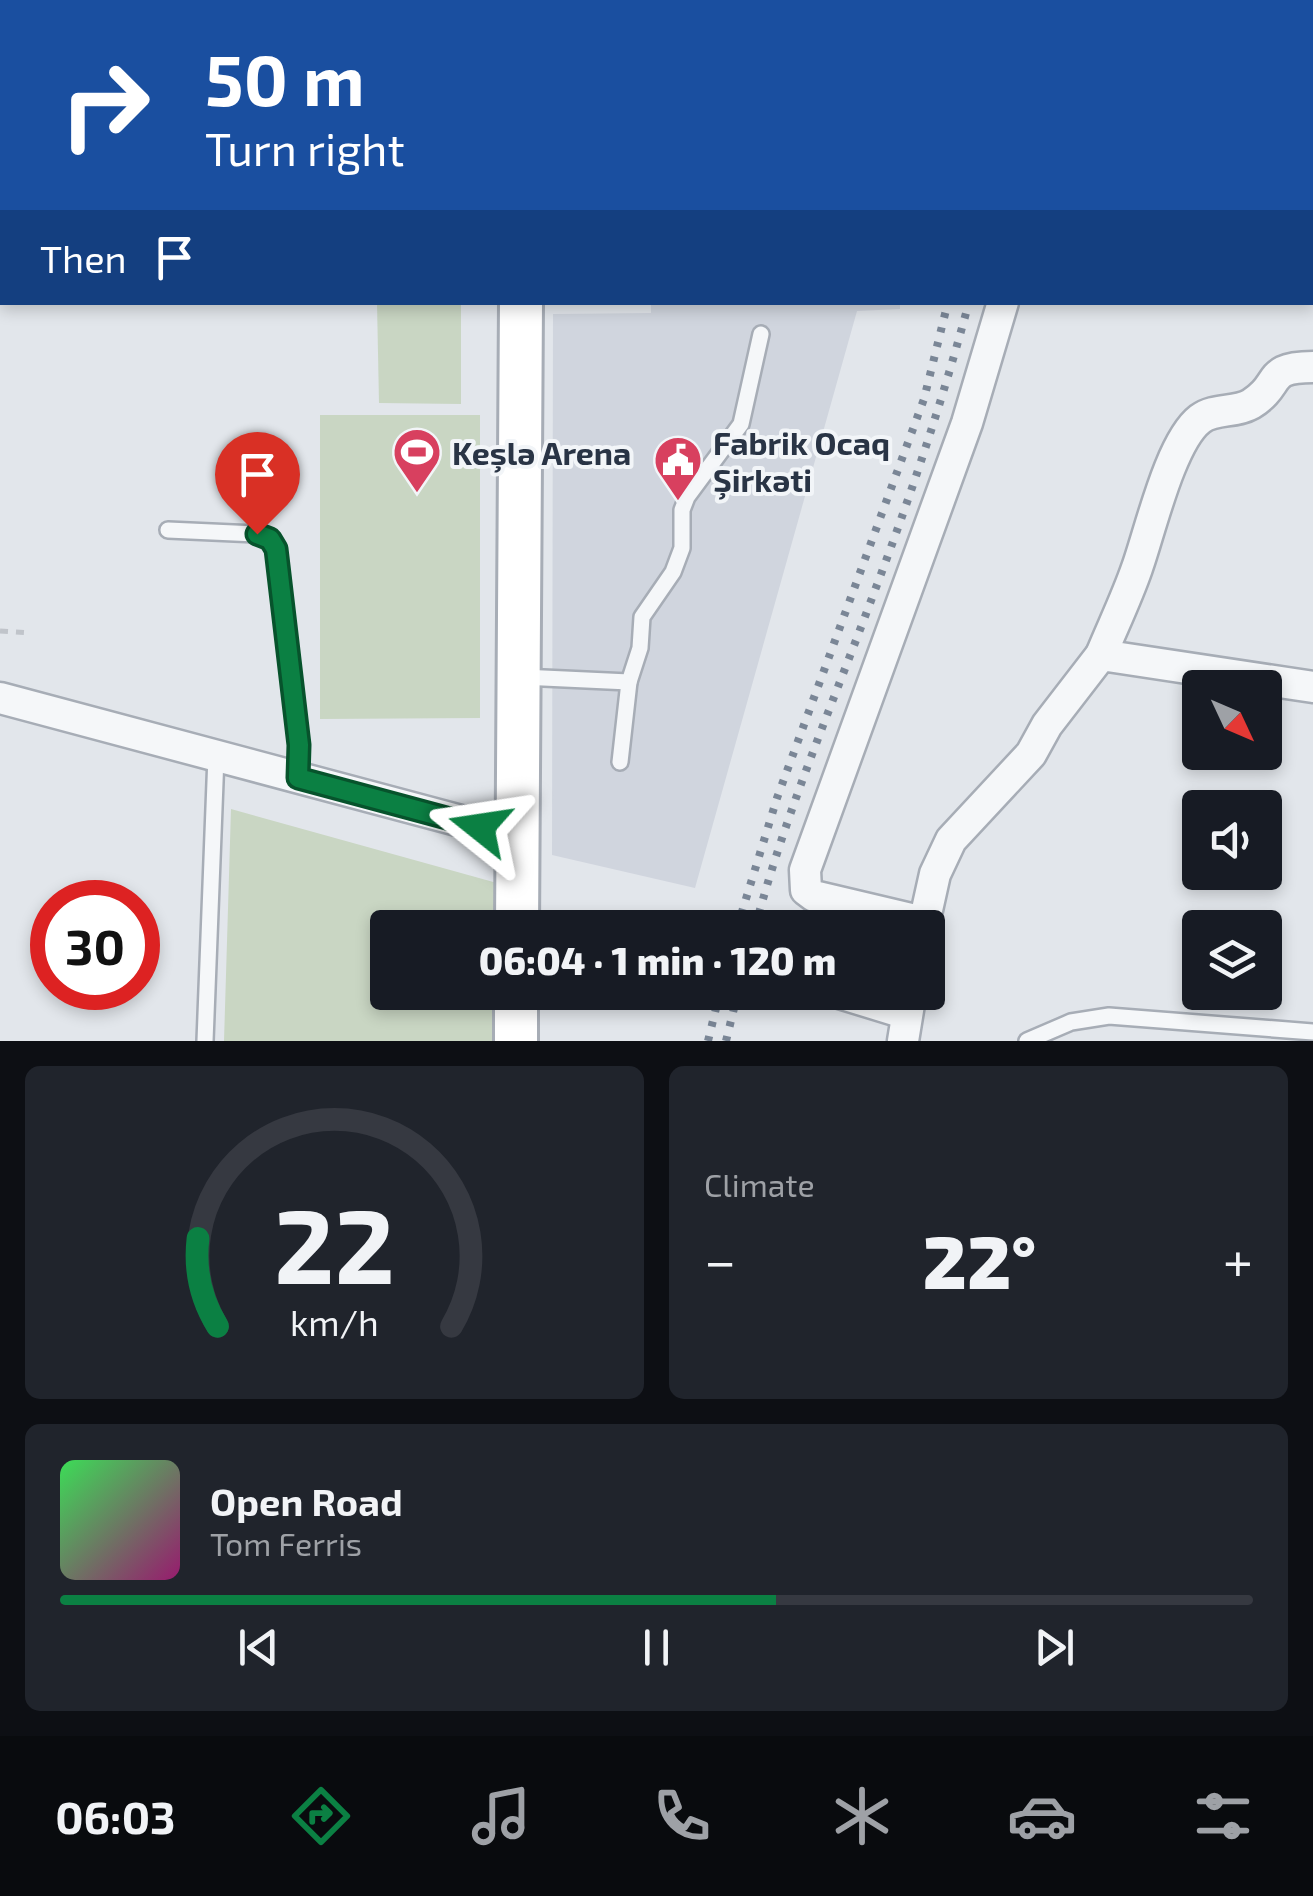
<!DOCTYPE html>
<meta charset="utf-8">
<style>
:root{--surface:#171b24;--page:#20242c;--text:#f1f3f6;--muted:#9ea1a6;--line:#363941;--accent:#0b8043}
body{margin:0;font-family:"Exo 2",sans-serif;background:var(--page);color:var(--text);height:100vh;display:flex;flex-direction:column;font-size:38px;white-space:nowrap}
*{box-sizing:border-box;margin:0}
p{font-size:32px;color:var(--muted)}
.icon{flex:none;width:55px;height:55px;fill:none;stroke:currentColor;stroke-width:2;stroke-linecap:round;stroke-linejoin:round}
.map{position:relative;height:1041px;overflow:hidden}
.panel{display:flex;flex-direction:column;gap:25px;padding:25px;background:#0d0f14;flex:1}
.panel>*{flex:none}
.banner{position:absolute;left:0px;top:0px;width:1315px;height:305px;box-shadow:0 5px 15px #0003;background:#1a4fa0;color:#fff;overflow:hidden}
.needle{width:65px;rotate:134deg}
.tools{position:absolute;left:1182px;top:670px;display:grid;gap:20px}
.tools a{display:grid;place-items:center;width:100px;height:100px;border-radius:10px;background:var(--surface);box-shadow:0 5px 15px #0003;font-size:50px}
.speed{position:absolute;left:30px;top:880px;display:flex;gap:20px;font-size:50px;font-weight:700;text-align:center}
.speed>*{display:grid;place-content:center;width:130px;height:130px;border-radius:50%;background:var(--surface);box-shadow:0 5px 15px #0003;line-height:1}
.speed .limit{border:15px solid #d22;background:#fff;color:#111}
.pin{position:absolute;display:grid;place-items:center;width:85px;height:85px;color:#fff;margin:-102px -42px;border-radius:50% 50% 50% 0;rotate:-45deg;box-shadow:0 0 10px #0007}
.pin .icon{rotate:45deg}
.me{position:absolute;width:110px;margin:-55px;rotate:285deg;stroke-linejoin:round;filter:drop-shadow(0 0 8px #0008)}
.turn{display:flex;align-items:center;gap:35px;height:210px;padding:0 40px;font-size:45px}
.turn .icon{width:130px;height:130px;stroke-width:2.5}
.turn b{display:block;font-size:70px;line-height:85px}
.then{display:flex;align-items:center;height:95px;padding:0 40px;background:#0003;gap:20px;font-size:38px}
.big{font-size:75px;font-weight:800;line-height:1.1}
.panel .widget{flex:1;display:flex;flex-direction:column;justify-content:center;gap:15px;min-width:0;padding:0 35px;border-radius:15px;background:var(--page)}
.panel .dial{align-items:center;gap:0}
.dial svg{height:260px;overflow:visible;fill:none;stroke:var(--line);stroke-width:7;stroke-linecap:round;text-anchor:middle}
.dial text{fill:var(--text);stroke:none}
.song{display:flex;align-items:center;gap:30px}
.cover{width:120px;height:120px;border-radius:15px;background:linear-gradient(135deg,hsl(130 70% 55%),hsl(320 70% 35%))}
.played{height:10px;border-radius:5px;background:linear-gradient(90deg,var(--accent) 60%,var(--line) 60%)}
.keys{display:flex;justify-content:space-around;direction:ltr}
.heat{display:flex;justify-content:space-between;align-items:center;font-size:55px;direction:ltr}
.panel .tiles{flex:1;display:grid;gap:25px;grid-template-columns:1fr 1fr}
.widget:last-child{grid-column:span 2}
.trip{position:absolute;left:370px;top:910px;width:575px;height:100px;border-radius:10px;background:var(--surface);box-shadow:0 5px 15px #0003;font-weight:800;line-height:100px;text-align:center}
.menu{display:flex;height:160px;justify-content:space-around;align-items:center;background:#090b0e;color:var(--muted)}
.menu .icon{width:70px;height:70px}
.menu .current{color:var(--accent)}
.menu b{font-size:45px;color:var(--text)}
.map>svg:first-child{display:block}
</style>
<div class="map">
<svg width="1313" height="1041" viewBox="0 0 1313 1041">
<rect width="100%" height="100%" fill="#e2e6eb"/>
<!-- built -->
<path fill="#d0d5de" d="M651,302L900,303V309L857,311L695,888L552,855L553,314L651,313Z"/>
<!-- green -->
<g fill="#c9d6c3">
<path d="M377,303H461V404L379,403Z"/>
<path d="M320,415H480V718L320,719Z"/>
<path d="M231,809L497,883V927L388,928V992L497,993V1041H224Z"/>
</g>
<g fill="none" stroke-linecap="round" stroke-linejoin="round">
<!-- lane casing -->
<g stroke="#a7adb6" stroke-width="20">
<g id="lane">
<path d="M168,530L257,534L270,539L276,549L299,745L298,778"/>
<path d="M522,677L629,682L640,648L642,617L673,572L682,548V510L687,497L741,424L761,334"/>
<path d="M620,762L629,682"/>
<path d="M817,994L905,1021"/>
<path d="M205,1041L216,756"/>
<path d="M1027,1041L1071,1022L1109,1016L1313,1032"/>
</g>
</g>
<!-- street casing -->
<g stroke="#a7adb6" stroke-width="35">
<g id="street">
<path d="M1194,0L1197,2"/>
<path d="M1062,2L1063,0"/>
<path d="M1312,107L1313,108"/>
<path d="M1101,655C1113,626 1127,597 1137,568C1150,532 1170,442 1200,419C1214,408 1236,413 1251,404C1283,384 1264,367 1313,367"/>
<path d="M0,698L517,836"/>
<path d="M924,922L814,896L806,890L805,870L967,423L1003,302"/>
<path d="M923,928L935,874L951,840L1031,754L1047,725L1101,655L1313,687"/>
<path d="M903,1041L911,992"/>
</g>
</g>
<!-- secondary casing -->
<g stroke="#a7adb6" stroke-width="48">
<g id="secondary">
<path d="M533,2V0"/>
<path d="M517,928L521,302"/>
<path d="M516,1041V992"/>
</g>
</g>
<!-- path -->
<path stroke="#c0c4ca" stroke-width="5" stroke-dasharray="8 8" stroke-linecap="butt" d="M0,631L30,633"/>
<!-- lane -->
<use href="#lane" stroke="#f5f7f9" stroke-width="15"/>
<!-- street -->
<use href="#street" stroke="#f5f7f9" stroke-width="30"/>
<!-- secondary -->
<use href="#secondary" stroke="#fff" stroke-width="42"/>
<!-- rail -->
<g stroke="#7a8696" stroke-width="8" stroke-dasharray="5 10" stroke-linecap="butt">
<path d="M1128,0L1130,2"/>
<path d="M1146,0L1148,2"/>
<path d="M1005,2L1006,0"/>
<path d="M1027,2L1028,0"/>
<path d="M1312,156L1313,157"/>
<path d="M1312,176L1313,177"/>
<path d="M737,928L777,798L924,399L948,302"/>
<path d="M755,928C785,814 831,708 872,598C909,501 942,403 969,302"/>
<path d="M708,1041L720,992"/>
<path d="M726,1041L738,992"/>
</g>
</g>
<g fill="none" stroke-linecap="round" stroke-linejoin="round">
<!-- route casing -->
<g stroke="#07532c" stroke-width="25">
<path id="route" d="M257,534L270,539L276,549L299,745L298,778L480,827"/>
</g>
<!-- route -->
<use href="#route" stroke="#0b8043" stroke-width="18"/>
</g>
<!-- icons -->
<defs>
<g id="stadium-pin" transform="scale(2.5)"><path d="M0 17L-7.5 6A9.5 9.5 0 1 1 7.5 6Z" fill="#d8405f" stroke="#f2f5f8"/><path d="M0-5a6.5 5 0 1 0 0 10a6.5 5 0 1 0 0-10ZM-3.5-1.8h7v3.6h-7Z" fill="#fff"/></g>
<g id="civic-pin" transform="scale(2.5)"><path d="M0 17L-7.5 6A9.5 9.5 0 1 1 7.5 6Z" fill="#d8405f" stroke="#f2f5f8"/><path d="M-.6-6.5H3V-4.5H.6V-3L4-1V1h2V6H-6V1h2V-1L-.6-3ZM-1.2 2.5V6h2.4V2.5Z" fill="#fff"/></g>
</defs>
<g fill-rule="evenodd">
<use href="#stadium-pin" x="417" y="452"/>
<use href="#civic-pin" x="678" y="460"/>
</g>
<g text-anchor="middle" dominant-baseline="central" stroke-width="8" stroke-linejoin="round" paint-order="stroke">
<!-- poi labels -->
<g font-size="32" font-weight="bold" fill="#293445" stroke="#f2f5f8" text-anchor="start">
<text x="713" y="442">Fabrik Ocaq<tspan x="713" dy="37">Şirkəti</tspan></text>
<text x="452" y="452">Keşlə Arena</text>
</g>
</g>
</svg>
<div class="tools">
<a><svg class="needle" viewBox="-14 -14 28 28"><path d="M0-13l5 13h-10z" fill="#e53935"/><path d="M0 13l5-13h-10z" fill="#9ea1a6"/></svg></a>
<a><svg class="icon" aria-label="sound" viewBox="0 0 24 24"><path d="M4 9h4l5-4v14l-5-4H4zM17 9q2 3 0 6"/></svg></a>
<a><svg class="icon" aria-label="layers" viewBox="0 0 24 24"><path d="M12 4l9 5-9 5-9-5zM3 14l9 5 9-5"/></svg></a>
</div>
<div class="speed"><div class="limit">30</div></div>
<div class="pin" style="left:257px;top:534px;background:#d93025"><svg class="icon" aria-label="arrive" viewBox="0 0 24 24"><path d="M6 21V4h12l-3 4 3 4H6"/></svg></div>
<svg class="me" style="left:480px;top:827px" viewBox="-20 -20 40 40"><path d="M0-17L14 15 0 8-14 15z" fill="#0b8043" stroke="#fff" stroke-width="4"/></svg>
<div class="trip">06:04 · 1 min · 120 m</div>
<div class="banner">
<div class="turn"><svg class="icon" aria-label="right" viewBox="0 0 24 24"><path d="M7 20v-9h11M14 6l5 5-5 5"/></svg><div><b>50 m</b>Turn right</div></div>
<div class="then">Then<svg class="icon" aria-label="arrive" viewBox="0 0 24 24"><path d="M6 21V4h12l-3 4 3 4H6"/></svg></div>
</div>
</div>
<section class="panel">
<div class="tiles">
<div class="widget dial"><svg viewBox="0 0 100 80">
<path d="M14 69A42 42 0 1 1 86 69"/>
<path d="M14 69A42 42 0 0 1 8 42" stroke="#0b8043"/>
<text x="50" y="56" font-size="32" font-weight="700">22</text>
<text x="50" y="72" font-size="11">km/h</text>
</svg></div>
<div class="widget"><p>Climate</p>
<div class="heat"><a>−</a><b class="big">22°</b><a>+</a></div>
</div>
<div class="widget">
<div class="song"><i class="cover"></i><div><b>Open Road</b><p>Tom Ferris</p></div></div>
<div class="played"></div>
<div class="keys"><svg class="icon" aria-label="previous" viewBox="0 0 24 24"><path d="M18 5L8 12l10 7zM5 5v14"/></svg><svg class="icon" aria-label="pause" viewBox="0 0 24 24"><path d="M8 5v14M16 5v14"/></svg><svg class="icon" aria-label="next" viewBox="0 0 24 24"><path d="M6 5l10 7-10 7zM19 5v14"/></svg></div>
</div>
</div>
</section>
<nav class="menu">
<b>06:03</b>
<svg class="icon current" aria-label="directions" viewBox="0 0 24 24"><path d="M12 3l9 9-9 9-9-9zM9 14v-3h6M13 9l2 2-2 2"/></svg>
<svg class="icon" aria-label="music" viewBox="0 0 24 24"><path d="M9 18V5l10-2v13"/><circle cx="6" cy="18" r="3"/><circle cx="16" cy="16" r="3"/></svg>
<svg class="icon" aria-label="phone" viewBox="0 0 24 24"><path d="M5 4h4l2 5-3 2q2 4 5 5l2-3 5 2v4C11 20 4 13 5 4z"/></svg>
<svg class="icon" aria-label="climate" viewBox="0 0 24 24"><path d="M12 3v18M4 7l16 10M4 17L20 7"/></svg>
<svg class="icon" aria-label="car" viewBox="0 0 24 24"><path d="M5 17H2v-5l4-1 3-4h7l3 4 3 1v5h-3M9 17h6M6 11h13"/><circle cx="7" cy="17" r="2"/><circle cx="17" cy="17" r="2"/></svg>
<svg class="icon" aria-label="filters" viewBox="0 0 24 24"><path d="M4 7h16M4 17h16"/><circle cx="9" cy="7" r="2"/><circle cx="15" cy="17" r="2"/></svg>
</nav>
